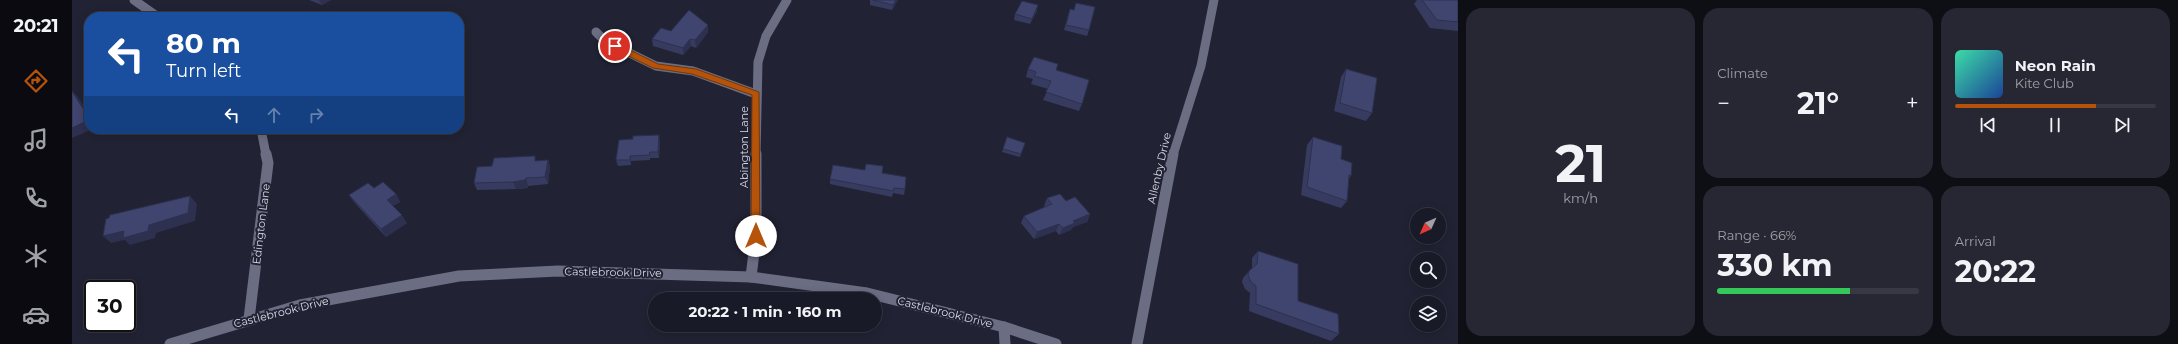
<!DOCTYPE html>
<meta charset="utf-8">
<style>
:root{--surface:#191a27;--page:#262733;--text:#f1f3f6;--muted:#9fa1a7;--line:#373844;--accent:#b45309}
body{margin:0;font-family:Montserrat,sans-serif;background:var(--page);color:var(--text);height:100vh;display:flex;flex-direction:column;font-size:15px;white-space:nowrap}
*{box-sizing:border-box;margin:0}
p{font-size:13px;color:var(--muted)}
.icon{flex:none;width:22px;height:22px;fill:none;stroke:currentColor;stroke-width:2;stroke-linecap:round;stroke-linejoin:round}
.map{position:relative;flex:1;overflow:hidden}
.details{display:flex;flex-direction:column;gap:8px;padding:8px;background:#0e0e15;width:720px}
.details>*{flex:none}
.guide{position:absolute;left:12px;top:12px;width:380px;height:122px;border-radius:16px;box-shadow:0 2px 10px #0003,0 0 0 1px var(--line);background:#1a4fa0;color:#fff;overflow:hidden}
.needle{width:26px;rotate:225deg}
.buttons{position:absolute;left:1338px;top:208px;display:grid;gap:8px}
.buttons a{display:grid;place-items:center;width:36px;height:36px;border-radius:50%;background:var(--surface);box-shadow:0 2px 10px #0003,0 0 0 1px var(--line);font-size:20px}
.speed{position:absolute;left:12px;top:280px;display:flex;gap:8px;font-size:20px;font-weight:700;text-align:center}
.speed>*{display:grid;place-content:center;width:52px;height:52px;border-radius:50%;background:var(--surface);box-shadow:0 2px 10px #0003,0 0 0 1px var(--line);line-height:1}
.speed .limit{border:2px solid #111;border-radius:6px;background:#fff;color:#111}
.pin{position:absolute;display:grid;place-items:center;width:34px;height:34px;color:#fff;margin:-17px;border:2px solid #fff;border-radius:50%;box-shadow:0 1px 4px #0007}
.me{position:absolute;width:44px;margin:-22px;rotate:0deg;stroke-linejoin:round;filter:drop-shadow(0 0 3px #0008)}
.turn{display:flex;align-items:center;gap:14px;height:84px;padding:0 16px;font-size:18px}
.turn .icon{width:52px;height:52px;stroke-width:2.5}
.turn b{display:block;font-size:28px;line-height:34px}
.lanes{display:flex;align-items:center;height:38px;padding:0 16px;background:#0003;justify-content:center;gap:20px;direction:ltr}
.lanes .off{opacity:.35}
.big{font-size:30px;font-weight:700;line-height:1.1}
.details .tile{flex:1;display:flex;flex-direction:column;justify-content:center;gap:6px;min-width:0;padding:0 14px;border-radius:16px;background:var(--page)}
.details .dial{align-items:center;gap:0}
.dial b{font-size:52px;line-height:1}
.song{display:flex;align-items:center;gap:12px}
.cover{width:48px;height:48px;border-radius:6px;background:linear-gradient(135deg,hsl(160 70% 55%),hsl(220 70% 35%))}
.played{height:4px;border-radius:2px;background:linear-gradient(90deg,var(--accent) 70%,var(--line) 70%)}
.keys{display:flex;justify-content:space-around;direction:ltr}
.heat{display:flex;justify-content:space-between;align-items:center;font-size:22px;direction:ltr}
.charge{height:6px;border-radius:3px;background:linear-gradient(90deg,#34c759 66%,var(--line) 0)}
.details .tiles{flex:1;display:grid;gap:8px;grid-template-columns:repeat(3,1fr)}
.tile:first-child{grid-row:span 2}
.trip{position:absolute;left:576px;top:292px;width:234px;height:40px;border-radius:20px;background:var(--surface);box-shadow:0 2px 10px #0003,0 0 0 1px var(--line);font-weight:700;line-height:40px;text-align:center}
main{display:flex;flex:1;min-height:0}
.dock{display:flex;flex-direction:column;width:72px;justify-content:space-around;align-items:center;background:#0a0a10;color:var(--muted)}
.dock .icon{width:28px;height:28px}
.dock .active{color:var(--accent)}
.dock b{font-size:18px;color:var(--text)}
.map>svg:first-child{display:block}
</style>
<main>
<nav class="dock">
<b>20:21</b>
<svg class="icon active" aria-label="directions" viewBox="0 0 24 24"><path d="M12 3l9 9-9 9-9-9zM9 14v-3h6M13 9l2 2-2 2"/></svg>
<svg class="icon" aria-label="music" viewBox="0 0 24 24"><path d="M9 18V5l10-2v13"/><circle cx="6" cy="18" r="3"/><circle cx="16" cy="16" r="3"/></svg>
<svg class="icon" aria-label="phone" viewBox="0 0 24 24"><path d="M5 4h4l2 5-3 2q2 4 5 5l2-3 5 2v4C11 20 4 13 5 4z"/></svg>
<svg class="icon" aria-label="climate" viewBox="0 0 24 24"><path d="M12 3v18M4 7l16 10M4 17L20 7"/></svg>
<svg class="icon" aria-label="car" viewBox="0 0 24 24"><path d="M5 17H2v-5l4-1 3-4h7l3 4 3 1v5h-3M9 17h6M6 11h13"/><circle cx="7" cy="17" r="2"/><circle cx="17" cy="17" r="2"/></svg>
</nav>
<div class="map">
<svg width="1386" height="344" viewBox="0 0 1386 344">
<rect width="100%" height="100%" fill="#212334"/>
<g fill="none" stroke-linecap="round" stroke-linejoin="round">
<!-- minor-far1 -->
<g stroke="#6b6e83" stroke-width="9">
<path d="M62,0L86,17"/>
<path d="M524,32L533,41L584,66L621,71L684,94"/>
<path d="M189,129L194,155"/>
<path d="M684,155L686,62L694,36L715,0"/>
<path d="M1101,155L1129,66L1142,0"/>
</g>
<!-- minor -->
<g stroke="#6b6e83" stroke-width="11">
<path d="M679,277L684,236V154"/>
<path d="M177,319L196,163L194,154"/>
<path d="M932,327L933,344"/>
<path d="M98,344L228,305L387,276L486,271L679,277L795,293L932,327L984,344"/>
<path d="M1065,344L1101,154"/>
</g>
</g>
<!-- wall -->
<g fill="#373b60">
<path d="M237,0H259L250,5Z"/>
<path d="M798,0H826L820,10L798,5Z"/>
<path d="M1345,0H1386V31L1358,28L1342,4Z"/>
<path d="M1004,3L1017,30L1015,36L992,30L998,9L1002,10Z"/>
<path d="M965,11L958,24L942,20L943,14Z"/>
<path d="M636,25V32L624,48L619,46L611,55L581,46L580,39L599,31Z"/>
<path d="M956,69L984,70L1010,104L1007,111L971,100L976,89L959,84L961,79L954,77Z"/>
<path d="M1274,69L1300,113L1294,121L1262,111L1269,77Z"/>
<path d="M935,137L953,143L948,157L930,152Z"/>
<path d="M1241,137L1269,159L1279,176L1277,178L1275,201L1269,208L1229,195L1235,145Z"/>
<path d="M588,141L587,158H578V160L559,161V165L546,166L544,160Z"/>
<path d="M476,160L478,167L476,184L456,186V188L444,189L405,190L402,183L420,166Z"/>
<path d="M810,173L833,189L832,195L821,193L820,197L758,184V179Z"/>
<path d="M302,188L324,194L328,202L321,206L335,223L314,237L282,202L277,195Z"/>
<path d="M975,198L994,201L1018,214L1015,222L1001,227L999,230L987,235L984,231L962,239L949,223L952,216L973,207L972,206Z"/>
<path d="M1186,251L1226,301L1267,334L1259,341L1177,311L1178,293L1173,289L1170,282L1171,278L1177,271L1180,268V258Z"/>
</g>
<!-- shaded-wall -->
<g fill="#2d304e">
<path d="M247,0H259L250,5Z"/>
<path d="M824,0H826L820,10L821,5Z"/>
<path d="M966,5L965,11L958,24L960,19Z"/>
<path d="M636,25V32L624,48L623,40Z"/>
<path d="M618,39L619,46L611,55V48Z"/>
<path d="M0,90L6,97L17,114V118Z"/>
<path d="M17,120V129H21L0,138V128Z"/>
<path d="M587,135L588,141L587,158L586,152Z"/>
<path d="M558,156L559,161V165L558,160Z"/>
<path d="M476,160L478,167L476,184L473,177Z"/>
<path d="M454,178L456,186V188L444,189L441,182Z"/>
<path d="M324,194L328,202L319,207L315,200Z"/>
<path d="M118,196L125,204L123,221L84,233L83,238L58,245L53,240L39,243L31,236L77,225Z"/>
<path d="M1018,214L1015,222L1001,227L999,230L987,235L991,228L1001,221Z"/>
<path d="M330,215L335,223L314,237L309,229Z"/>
<path d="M987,224L984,231L962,239L965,232Z"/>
</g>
<!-- building -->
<g fill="#404570" stroke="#2d304e">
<path d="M801,0H824L821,5Z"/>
<path d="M1350,0H1386V22L1365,20Z"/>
<path d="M950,1L966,5L960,19L943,14Z"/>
<path d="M1004,3L1023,7L1017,30L994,25L998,9L1002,10Z"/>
<path d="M617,10L636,25L623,40L618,39L611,48L580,39L589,28L599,31Z"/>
<path d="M962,57L986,64L984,70L1017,80L1010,104L974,92L979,81L962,76L964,72L956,69Z"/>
<path d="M1274,69L1305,78L1300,113L1268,103Z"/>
<path d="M0,91L17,118V120L0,128Z"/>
<path d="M587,135L586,152H578L577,155L558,156V160H544L547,140L561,139V136Z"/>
<path d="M935,137L953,143L949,154L931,149Z"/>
<path d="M1241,137L1270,146L1269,159L1280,163L1279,176L1277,175L1275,201L1235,187Z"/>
<path d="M463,156V161L476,160L473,177L454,178L453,180L441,182L402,183L405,167L420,166L422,158Z"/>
<path d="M794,164L811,166L810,173L834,177L833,189L822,188L821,191L758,179L761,165L793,170Z"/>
<path d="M311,182L324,194L315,200L330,215L309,229L277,195L296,183L302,188Z"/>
<path d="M988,194L994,201L1003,197L1018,214L1001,221L1003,223L991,228L987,224L965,232L952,216L980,204L975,198Z"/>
<path d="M118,196L116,213L77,225L76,231L51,238L52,231L31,236L34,219L37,218L38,215Z"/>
<path d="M1186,251L1226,264V301L1266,314L1267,334L1184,304V286L1179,282L1176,275L1177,271L1185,264Z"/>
</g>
<!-- route -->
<path fill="#b45309" stroke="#753606" d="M540,44H546L586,64L624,69L687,92L688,239L684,240L679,236L680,95L620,74L581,68L540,48Z"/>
<g text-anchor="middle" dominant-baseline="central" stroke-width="4" stroke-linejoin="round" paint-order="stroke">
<!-- street labels -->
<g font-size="11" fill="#d8dae6" stroke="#212334">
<text transform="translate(672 147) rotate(-90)">Abington Lane</text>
<text transform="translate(1087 168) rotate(-77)">Allenby Drive</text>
<text transform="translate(189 224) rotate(-83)">Edington Lane</text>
<text transform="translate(541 272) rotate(1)">Castlebrook Drive</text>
<text transform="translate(209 312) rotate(-14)">Castlebrook Drive</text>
<text transform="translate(873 312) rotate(14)">Castlebrook Drive</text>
</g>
</g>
</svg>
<div class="buttons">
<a><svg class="needle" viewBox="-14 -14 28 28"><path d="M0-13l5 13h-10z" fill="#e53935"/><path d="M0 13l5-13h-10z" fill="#9fa1a7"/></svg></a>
<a><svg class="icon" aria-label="search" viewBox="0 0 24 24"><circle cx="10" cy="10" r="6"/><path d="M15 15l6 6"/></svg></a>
<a><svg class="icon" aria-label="layers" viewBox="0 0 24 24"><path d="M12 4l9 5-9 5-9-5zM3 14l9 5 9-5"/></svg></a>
</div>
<div class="speed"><div class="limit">30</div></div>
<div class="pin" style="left:543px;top:46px;background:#d93025"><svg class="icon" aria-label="arrive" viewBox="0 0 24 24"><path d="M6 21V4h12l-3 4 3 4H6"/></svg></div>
<svg class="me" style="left:684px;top:236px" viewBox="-20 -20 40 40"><circle r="19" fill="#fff"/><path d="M0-13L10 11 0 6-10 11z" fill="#b45309"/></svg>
<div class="trip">20:22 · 1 min · 160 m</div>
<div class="guide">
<div class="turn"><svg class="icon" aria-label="left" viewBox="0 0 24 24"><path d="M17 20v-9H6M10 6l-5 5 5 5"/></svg><div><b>80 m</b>Turn left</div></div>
<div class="lanes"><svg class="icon" aria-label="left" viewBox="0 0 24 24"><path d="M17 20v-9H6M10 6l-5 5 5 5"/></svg><svg class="icon off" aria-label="ahead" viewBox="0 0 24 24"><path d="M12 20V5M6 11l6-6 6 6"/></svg><svg class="icon off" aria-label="right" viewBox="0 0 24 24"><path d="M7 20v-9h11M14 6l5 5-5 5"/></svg></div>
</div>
</div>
<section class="details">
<div class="tiles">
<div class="tile dial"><b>21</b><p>km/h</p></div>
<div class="tile"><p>Climate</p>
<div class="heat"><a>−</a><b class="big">21°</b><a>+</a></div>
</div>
<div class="tile">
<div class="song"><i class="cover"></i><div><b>Neon Rain</b><p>Kite Club</p></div></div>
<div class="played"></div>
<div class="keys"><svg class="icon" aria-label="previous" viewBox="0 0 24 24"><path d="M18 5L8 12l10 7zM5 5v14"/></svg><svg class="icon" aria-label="pause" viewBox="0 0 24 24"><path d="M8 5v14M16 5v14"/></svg><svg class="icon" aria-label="next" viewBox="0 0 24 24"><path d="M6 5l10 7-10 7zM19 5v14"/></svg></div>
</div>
<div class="tile"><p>Range · 66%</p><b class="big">330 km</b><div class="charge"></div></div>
<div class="tile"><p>Arrival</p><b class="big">20:22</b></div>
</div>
</section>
</main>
